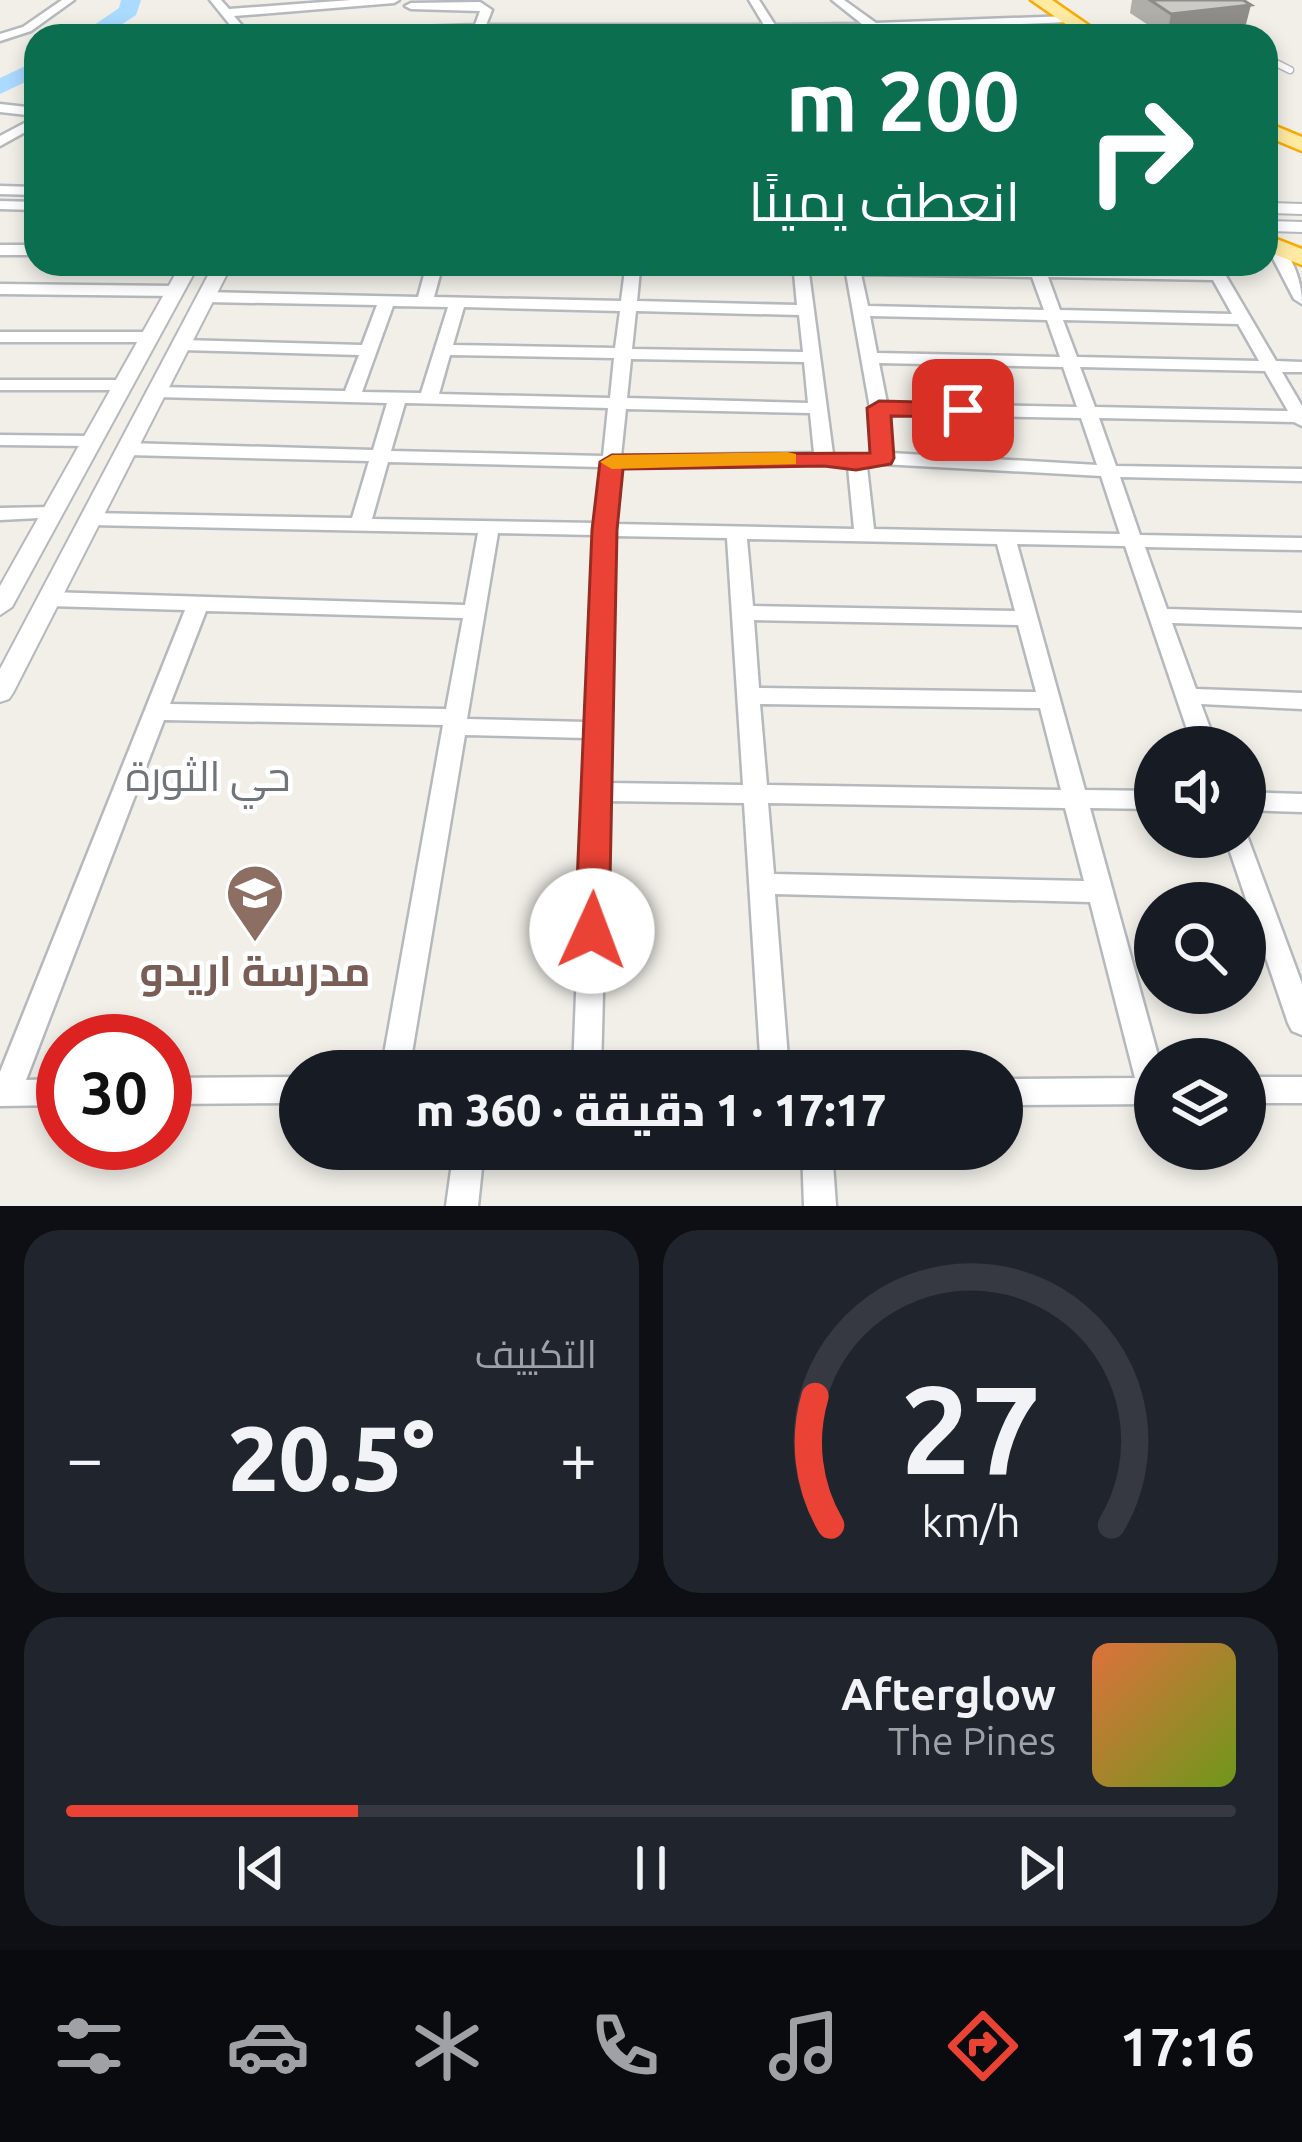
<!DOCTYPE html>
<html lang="ar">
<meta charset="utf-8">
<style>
:root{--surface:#171b24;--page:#20242c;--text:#f1f3f6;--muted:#9ea1a6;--line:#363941;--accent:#ea4335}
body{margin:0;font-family:Ubuntu,Cairo,sans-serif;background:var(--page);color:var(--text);direction:rtl;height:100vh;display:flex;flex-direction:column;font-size:45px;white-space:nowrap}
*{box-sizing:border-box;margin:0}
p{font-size:39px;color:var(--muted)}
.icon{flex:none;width:66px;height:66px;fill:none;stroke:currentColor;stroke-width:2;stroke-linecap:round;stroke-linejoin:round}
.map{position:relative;height:1206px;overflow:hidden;direction:ltr}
.details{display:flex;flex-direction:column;gap:24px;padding:24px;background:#0d0f14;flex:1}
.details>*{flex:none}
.banner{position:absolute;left:24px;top:24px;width:1254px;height:252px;border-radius:36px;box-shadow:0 6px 18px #0003;direction:rtl;background:#0b6e4f;color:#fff;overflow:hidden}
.tools{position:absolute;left:1134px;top:726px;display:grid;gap:24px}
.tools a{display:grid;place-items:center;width:132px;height:132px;border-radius:50%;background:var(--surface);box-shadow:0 6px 18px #0003;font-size:60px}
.speed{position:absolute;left:36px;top:1014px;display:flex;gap:24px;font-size:60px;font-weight:700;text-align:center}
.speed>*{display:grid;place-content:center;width:156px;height:156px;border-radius:50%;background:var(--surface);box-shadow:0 6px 18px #0003;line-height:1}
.speed .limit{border:18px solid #d22;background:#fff;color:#111}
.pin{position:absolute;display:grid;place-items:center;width:102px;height:102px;color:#fff;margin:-51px;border-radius:24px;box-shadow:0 6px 18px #0006}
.me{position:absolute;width:132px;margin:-66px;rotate:2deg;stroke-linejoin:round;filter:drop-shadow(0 0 9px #0008)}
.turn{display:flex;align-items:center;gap:42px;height:252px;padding:0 60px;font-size:54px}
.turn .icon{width:156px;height:156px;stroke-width:2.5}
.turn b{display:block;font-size:84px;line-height:102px}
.big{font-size:90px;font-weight:800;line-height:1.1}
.details .widget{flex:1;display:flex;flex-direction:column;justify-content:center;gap:18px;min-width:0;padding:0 42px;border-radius:36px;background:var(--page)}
.details .dial{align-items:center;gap:0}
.dial svg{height:312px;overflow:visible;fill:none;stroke:var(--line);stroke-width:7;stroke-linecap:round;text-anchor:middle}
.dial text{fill:var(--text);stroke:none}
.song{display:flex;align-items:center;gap:36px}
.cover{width:144px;height:144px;border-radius:18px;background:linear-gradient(135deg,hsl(20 70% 55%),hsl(80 70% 35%))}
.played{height:12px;border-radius:6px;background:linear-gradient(90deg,var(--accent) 25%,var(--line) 25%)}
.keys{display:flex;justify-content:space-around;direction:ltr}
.heat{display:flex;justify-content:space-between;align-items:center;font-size:66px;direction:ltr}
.details .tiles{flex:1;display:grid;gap:24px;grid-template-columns:1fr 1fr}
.widget:last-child{grid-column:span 2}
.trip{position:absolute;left:279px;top:1050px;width:744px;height:120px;border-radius:60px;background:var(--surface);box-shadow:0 6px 18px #0003;font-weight:800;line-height:120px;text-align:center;direction:rtl}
.tabs{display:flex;height:192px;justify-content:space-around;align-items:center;background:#090b0e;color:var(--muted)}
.tabs .icon{width:84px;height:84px}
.tabs .selected{color:var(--accent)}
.tabs b{font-size:54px;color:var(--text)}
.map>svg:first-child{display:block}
</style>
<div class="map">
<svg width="1302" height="1206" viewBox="0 0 1302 1206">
<rect width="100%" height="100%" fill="#f1efe8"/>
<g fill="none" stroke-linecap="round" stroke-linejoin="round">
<!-- river -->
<g fill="#aadaff" fill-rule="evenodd">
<path d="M121,0H141L136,15L104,36H78L119,8Z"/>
<path d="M36,61V77L0,94V78Z"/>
</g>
<!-- service casing -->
<g stroke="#b5b8bc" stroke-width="9">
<path id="service" d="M1266,58L1290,70"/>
</g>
<!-- minor casing -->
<g stroke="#b5b8bc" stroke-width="5">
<g id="minor">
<path d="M62,0H74L31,31L0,41V34L23,27Z"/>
<path d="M210,0H221L229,9L351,0H399L394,3L234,16L251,36H239Z"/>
<path d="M749,0H759L775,25L862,24L832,0H844L876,23L1069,16L1075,19L1069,22L848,31L422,32L418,31V27L475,25L480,11L411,9L405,6L411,3L480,2L492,10L486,25H764Z"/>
<path d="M0,104L36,108V116L0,112Z"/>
<path d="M36,117V126L0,146V136Z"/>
<path d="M0,186L36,187V195L0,194Z"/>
<path d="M0,201L36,202V210L0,209Z"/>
<path d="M1274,240C1292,253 1302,281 1302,304L1294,299L1266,245Z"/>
<rect x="0" y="245" width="36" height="10"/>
<path d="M427,264H443L434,297L621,301L625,270L557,269L549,264L1029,267V264H1043L1045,267L1207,270L1205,264H1219L1276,361L1302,362V372H1282L1302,406V426L1294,422L1099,418L1116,466L1302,469V481L1120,477L1140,535L1302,538V550L1145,547L1167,609L1302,613V627L1172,623L1196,689L1302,693V709L1201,704L1217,747H1193L1125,546L1017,544L1085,790L1155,791V809L1090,808L1159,1059H1155V1104L1002,1105V1079L1135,1078L1090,902L775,894L789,1071H761L744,803L608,801L601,1071H573L586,738L465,735L409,1071H381L443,725L164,720L26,1080L63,1079V1105L0,1106V1072L185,610L49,606L39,599L49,592L465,605L478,533L90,525L80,519L90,513L352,518L369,461L127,455L118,449L127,443L373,450L387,403L156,397L147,392L156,387L345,391L359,355L181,350L173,345L181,340L362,345L377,305L206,302L198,297L206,292L418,297ZM640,270L794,273L797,305L637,301ZM809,273H846L870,408L873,454L857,457L833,454ZM861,274L1032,277L1044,310L868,306ZM1048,277L1213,280L1232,314L1060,310ZM393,306L448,307L421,393L362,392ZM464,307L620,311L615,348L453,345ZM636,311L799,315L803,352L632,349ZM870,316L1047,320L1060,357L877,353ZM1063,320L1238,324L1259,361L1077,357ZM450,355L614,358L610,398L439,394ZM631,359L804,362L808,403L627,398ZM879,363L1063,367L1077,407L887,403ZM1080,367L1265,371L1288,411L1095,407ZM405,403L608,408L603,456L391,451ZM626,409L810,413L814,453L621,456ZM888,414L1081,418L1097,465L891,453ZM388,462L601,467L595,523L372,519ZM824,464L848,467L854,529L615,524L620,467ZM882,464L1101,476L1120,534L874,529L867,467ZM498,533L594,535L586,722L467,719ZM614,536L727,538L743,785L608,783ZM747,539L997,544L1015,611L753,606ZM206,611L463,618L446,709L170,704ZM754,620L1018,625L1036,692L759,688ZM760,704L1040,708L1061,790L767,785ZM768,803L1065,808L1084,881L774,874Z"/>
<path d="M0,284L175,286L183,291L175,296L0,294Z"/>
<path d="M0,332H150L158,337L150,342H0Z"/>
<path d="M0,380H123L132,385L123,390H0Z"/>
<path d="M0,435L92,436L101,441L92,446L0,445Z"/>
<path d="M52,507L59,509L62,513L59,517L0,520V508Z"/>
<path d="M1245,792L1302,794V812L1245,810Z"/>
<path d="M1245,830L1302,984V1035L1292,1031L1288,1023L1225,837H1245Z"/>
<path d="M300,1077V1103L165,1104V1078Z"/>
<rect x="1245" y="1077" width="57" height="26"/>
<path d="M454,1149H484L478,1206H446Z"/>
<path d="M802,1149H832L836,1206H804Z"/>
</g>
</g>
<!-- tertiary casing -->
<g stroke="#b5b8bc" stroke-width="4">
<g id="tertiary">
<path d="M1266,203L1302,204V214L1266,213Z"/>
<path d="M1266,221L1302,222V232L1266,231Z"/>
<path d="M181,264H199L12,607L0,615V586Z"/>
<path d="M214,264H232L13,693L9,699L0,702V669Z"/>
</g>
</g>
<!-- trunk casing -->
<g stroke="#f9ab00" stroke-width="5">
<g id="trunk">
<path d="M1031,0H1052L1104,36H1083Z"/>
<path d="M1266,122L1302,137V151L1266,136Z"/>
<path d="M1266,235L1302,249V265L1266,251Z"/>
</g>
</g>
<!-- service -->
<use href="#service" stroke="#fff" stroke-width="6"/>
<!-- minor -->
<use href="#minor" fill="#fff" fill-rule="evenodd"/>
<!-- tertiary -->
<use href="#tertiary" fill="#fff" fill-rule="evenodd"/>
<!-- trunk -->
<use href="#trunk" fill="#feeaa1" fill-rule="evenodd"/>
</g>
<!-- wall -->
<path fill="#afaea9" d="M1132,0H1243L1245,28L1165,36L1130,13Z"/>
<!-- shaded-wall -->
<path fill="#8f8d8a" d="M1251,5L1245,28L1167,36L1171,14Z"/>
<!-- building -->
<path fill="#cccac5" stroke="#8f8d8a" stroke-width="3" d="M1150,0H1243L1251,5L1171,14Z"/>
<!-- route -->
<path fill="#ea4335" stroke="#982c22" stroke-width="3" d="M879,401L963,403L974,410L963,417L891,416L894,458L891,464L856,470L824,466L623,469L617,530L609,931L604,941L592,945L580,941L575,931L592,530L600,462L612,455L870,453L867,408Z"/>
<!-- slow -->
<path fill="#f59e0b" d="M787,452L796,454V464L612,469L600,462L612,455Z"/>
<!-- icons -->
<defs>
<g id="school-pin" transform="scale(3)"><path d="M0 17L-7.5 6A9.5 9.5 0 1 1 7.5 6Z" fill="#8d6e63" stroke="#fff"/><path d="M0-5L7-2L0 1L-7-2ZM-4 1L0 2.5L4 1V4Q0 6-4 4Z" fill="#fff"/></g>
</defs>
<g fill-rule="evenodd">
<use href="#school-pin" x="255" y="893"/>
</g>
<g text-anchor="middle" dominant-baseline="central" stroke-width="9" stroke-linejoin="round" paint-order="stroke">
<!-- quarter labels -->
<g font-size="42" fill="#70757a" stroke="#fff">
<text x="208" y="775">حي الثورة</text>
</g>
<!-- near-education labels -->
<g font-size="42" font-weight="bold" fill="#785e54" stroke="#fff">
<text x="255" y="970">مدرسة اريدو</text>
</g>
</g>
</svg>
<div class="tools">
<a><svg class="icon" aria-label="sound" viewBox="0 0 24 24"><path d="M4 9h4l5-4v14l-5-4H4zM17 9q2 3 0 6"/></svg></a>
<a><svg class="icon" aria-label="search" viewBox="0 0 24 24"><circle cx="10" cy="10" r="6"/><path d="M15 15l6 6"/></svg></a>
<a><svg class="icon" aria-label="layers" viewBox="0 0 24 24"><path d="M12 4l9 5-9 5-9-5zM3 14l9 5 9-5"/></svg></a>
</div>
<div class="speed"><div class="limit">30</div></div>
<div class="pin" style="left:963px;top:410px;background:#d93025"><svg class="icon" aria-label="arrive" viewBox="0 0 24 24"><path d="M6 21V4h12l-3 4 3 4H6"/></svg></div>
<svg class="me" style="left:592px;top:931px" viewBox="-20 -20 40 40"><circle r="19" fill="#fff"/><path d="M0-13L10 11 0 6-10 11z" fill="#ea4335"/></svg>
<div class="trip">17:17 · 1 دقيقة · 360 m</div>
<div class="banner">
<div class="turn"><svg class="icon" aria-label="right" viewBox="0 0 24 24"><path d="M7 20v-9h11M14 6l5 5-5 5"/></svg><div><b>200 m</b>انعطف يمينًا</div></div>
</div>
</div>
<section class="details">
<div class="tiles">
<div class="widget dial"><svg viewBox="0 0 100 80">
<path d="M14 69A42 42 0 1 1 86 69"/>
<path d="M14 69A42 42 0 0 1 10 36" stroke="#ea4335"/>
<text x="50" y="56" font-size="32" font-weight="700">27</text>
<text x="50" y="72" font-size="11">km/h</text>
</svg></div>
<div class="widget"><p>التكييف</p>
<div class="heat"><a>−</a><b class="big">20.5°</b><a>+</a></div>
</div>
<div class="widget">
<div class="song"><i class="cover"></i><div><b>Afterglow</b><p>The Pines</p></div></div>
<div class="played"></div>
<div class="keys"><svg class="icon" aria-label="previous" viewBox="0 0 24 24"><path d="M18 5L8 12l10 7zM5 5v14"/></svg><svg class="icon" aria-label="pause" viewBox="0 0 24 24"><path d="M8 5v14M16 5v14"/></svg><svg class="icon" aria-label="next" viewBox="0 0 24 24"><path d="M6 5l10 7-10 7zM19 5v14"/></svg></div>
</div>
</div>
</section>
<nav class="tabs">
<b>17:16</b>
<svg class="icon selected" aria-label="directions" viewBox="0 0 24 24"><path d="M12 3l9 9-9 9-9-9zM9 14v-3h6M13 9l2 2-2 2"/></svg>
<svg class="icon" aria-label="music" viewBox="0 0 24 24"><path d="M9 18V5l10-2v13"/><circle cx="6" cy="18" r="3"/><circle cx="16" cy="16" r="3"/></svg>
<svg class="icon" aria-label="phone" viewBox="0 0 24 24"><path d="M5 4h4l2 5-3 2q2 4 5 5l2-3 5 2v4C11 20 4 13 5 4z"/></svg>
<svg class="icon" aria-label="climate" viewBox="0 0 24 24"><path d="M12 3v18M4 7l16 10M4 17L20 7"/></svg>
<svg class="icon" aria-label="car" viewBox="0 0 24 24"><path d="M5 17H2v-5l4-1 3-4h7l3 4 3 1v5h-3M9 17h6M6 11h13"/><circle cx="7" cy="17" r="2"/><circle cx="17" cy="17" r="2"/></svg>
<svg class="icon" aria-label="filters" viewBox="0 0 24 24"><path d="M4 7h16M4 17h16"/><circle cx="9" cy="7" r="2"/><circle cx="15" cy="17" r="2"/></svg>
</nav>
